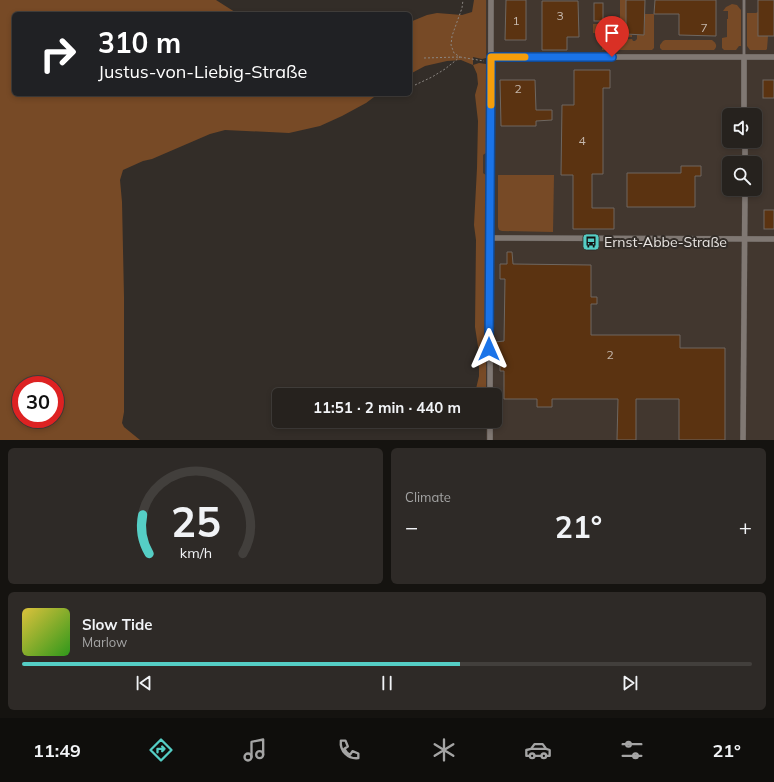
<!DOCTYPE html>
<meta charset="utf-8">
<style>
:root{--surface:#26221e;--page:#2e2a27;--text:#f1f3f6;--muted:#a4a4a4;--line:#423f3c;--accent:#55cec5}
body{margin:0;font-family:Mulish,sans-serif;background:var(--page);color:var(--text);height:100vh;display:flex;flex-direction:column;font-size:15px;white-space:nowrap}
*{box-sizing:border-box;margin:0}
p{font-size:13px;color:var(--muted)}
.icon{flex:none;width:22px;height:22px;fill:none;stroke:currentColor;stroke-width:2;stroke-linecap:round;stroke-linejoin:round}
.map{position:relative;height:440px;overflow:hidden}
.sheet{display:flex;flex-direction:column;gap:8px;padding:8px;background:#151310;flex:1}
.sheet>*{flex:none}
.banner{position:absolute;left:12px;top:12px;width:400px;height:84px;border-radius:6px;box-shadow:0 2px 6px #0003,0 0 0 1px var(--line);background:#202124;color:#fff;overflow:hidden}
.fabs{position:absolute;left:722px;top:108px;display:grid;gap:8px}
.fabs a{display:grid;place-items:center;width:40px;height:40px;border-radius:6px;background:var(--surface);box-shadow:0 2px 6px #0003,0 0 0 1px var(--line);font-size:20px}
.speed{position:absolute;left:12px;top:376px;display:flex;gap:8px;font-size:20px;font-weight:700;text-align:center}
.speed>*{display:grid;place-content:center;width:52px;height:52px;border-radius:50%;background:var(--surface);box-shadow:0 2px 6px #0003,0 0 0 1px var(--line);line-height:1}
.speed .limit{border:6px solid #d22;background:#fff;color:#111}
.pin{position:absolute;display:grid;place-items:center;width:34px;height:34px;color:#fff;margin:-41px -17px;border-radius:50% 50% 50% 0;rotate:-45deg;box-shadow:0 0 4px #0007}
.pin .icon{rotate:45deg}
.me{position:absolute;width:44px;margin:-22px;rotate:0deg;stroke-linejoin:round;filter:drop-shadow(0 0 3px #0008)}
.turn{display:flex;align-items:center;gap:14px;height:84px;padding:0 20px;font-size:18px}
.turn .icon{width:52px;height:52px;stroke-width:2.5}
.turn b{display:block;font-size:28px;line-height:34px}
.big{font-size:30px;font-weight:700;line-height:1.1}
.sheet .widget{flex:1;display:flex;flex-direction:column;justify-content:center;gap:6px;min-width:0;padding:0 14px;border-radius:6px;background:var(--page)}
.sheet .dial{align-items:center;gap:0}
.dial svg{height:104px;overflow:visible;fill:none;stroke:var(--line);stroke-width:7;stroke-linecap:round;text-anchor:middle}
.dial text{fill:var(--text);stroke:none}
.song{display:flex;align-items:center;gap:12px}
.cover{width:48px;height:48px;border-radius:6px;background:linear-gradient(135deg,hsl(50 70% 55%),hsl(110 70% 35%))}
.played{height:4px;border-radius:2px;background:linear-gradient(90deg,var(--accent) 60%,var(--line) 60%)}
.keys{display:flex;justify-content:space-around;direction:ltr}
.heat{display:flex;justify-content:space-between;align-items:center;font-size:22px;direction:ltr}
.sheet .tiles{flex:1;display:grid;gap:8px;grid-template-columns:1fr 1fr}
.widget:last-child{grid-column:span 2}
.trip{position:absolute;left:272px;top:388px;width:230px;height:40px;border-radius:6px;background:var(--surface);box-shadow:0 2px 6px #0003,0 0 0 1px var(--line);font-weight:700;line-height:40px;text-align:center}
.tab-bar{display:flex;height:64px;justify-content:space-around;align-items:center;background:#0f0e0c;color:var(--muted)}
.tab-bar .icon{width:28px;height:28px}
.tab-bar .current{color:var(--accent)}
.tab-bar b{font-size:18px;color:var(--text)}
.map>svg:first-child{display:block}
</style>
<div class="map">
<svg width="774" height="440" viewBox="0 0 774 440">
<rect width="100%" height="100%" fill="#332d28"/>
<!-- built -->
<path fill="#42372f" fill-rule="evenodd" d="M486,0H774V440H486V421H495V395H486V175L483,173V155L486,153ZM729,115H755V141H729ZM729,163H755V189H729Z"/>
<!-- green -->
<g fill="#774a26" fill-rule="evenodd">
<path d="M0,0H216L238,14H14V94H378L366,103L342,116L320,126L289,133L225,130L210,134L152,159L143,161L123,170L120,180L122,202L124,297V412L122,423L124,427L140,440H0ZM21,385H55V419H21Z"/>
<path d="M474,0H486V58L482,59L473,57V65L479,63L486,64V153L483,155V173L486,175V395H477L476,389L479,376V353L475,327L476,240L474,225L477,168L478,121L475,95L478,84L477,74L473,65L461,60L447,61L425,66L410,74V22L427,15L437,13L462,15L472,12Z"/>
<path d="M620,0H626V34L632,35V37L615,36H620Z"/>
<path d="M732,4L737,5L741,10V46H739L736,50H724L722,48V38L727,37V19H728V11H723L726,7Z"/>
<path d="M758,12V36H768L767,49L766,50H750L747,46V13H756Z"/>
<path d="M645,14H654V48L652,50H618L616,47L615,40H617L632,39L633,41H635L637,39V35L644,34Z"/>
<path d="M593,24H608L610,26V44L607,50H602V44H606V34L593,33Z"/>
<path d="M665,40H712C716,43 718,46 714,50H662L660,48V45L663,41Z"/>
<path d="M498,175H554L553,232L502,231L499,230L498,227Z"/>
</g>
<!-- building -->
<g fill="#5b3311" stroke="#6e6761">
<path d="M506,0H526V40H505Z"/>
<path d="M626,0H645L644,35L626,34Z"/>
<path d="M655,0H716V36L679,35V14H654Z"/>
<rect x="758" y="0" width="16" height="36"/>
<path d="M542,1H578L579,37H567V50H542Z"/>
<rect x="594" y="3" width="9" height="18"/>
<path d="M574,70H610V88H603V174H592V208H614V229H573V175H561L562,105H574Z"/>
<path d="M500,80H535L536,110H552V120L536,121V126H501Z"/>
<rect x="763" y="80" width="11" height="18"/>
<path d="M681,166H701V176H695V207H627V173H681Z"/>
<rect x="764" y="210" width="10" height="19"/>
<path d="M507,252H512L513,264L591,265V297H597V304H591V335H680V348H725V440H679V399H636V440H617L618,399H552V407H537V399H504V371H500V359H495V342L504,341L505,279H500V264H507Z"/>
</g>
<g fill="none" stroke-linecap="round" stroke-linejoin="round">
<!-- lane casing -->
<g stroke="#504b47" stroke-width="3.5">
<path id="lane" d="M744,57V0"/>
</g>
<!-- street casing -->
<g stroke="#504b47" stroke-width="6">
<g id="street">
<path d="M491,57H774"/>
<path d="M744,57V115"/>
<path d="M745,141V163"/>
<path d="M490,238L774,239"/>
<path d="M490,395L491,0"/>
<path d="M490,421V440"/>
<path d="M743,440L745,189"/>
</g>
</g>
<!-- path -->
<g stroke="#8b8682" stroke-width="1" stroke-dasharray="2 2" stroke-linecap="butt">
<path d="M424,58L460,57L484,61"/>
<path d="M415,85L432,77L445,69L460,57L454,53L451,45L452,36L462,8L463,0"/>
</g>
<!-- lane -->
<use href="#lane" stroke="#807873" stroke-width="2.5"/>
<!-- street -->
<use href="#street" stroke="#807873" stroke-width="5.5"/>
</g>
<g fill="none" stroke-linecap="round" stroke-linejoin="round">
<!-- route casing -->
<g stroke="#114b97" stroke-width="10">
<path id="route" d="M489,349L491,57H612"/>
</g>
<!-- route -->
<use href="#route" stroke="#1a73e8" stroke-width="7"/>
<!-- slow -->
<path stroke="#f59e0b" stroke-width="7" d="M491,105V57H525"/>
</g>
<!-- icons -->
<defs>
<g id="bus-square" transform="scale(0.9)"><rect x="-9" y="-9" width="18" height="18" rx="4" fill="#55cec5" stroke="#332d28"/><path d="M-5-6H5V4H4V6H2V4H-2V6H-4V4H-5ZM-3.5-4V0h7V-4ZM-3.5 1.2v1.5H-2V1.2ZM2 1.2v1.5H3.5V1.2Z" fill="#111"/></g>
</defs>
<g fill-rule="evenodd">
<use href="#bus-square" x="591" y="242"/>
</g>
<g text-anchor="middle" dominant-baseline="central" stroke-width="4" stroke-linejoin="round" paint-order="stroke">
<!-- number labels -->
<g font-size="12" fill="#c5b8ad">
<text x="560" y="15">3</text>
<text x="516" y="20">1</text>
<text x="704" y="27">7</text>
<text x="518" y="88">2</text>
<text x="582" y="140">4</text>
<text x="610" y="354">2</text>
</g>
<!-- poi labels -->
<g font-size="14" fill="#e8e4e1" stroke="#332d28" text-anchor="start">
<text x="604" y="242">Ernst-Abbe-Straße</text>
</g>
</g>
</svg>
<div class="fabs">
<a><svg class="icon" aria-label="sound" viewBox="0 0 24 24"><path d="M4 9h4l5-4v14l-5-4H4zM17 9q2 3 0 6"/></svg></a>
<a><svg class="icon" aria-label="search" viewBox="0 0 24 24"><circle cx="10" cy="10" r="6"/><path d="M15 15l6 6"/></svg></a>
</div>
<div class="speed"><div class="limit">30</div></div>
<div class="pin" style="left:612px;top:57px;background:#d93025"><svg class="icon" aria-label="arrive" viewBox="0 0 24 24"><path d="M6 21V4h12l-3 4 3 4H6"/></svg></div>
<svg class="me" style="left:489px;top:349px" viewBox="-20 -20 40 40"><path d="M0-17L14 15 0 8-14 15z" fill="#1a73e8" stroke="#fff" stroke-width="4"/></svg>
<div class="trip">11:51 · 2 min · 440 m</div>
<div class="banner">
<div class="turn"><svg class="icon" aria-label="right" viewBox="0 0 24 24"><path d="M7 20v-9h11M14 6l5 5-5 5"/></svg><div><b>310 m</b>Justus-von-Liebig-Straße</div></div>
</div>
</div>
<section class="sheet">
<div class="tiles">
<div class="widget dial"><svg viewBox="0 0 100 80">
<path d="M14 69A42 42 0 1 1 86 69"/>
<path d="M14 69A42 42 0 0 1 9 39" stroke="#55cec5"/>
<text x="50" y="56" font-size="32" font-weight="700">25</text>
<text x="50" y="72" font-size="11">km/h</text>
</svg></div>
<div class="widget"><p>Climate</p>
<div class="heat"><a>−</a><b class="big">21°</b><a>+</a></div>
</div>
<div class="widget">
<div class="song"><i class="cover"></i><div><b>Slow Tide</b><p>Marlow</p></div></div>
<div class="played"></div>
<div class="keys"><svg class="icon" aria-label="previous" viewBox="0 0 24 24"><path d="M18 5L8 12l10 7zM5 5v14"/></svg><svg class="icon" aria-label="pause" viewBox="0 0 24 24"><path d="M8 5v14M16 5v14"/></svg><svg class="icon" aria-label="next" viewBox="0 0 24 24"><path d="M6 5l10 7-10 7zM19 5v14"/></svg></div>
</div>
</div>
</section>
<nav class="tab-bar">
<b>11:49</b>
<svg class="icon current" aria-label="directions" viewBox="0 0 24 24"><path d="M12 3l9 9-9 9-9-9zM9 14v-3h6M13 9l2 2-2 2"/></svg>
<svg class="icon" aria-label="music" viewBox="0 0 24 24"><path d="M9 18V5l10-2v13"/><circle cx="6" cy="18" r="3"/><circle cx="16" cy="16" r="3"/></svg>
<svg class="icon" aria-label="phone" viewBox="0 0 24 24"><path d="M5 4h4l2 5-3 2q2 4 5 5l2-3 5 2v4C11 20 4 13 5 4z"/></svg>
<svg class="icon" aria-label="climate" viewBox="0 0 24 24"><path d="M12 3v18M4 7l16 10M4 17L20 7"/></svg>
<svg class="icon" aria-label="car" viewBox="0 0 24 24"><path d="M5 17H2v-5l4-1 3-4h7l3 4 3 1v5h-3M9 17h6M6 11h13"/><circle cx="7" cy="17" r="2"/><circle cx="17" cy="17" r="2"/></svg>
<svg class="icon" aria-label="filters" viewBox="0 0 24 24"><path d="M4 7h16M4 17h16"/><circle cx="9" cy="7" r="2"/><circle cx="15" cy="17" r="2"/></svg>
<b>21°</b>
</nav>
